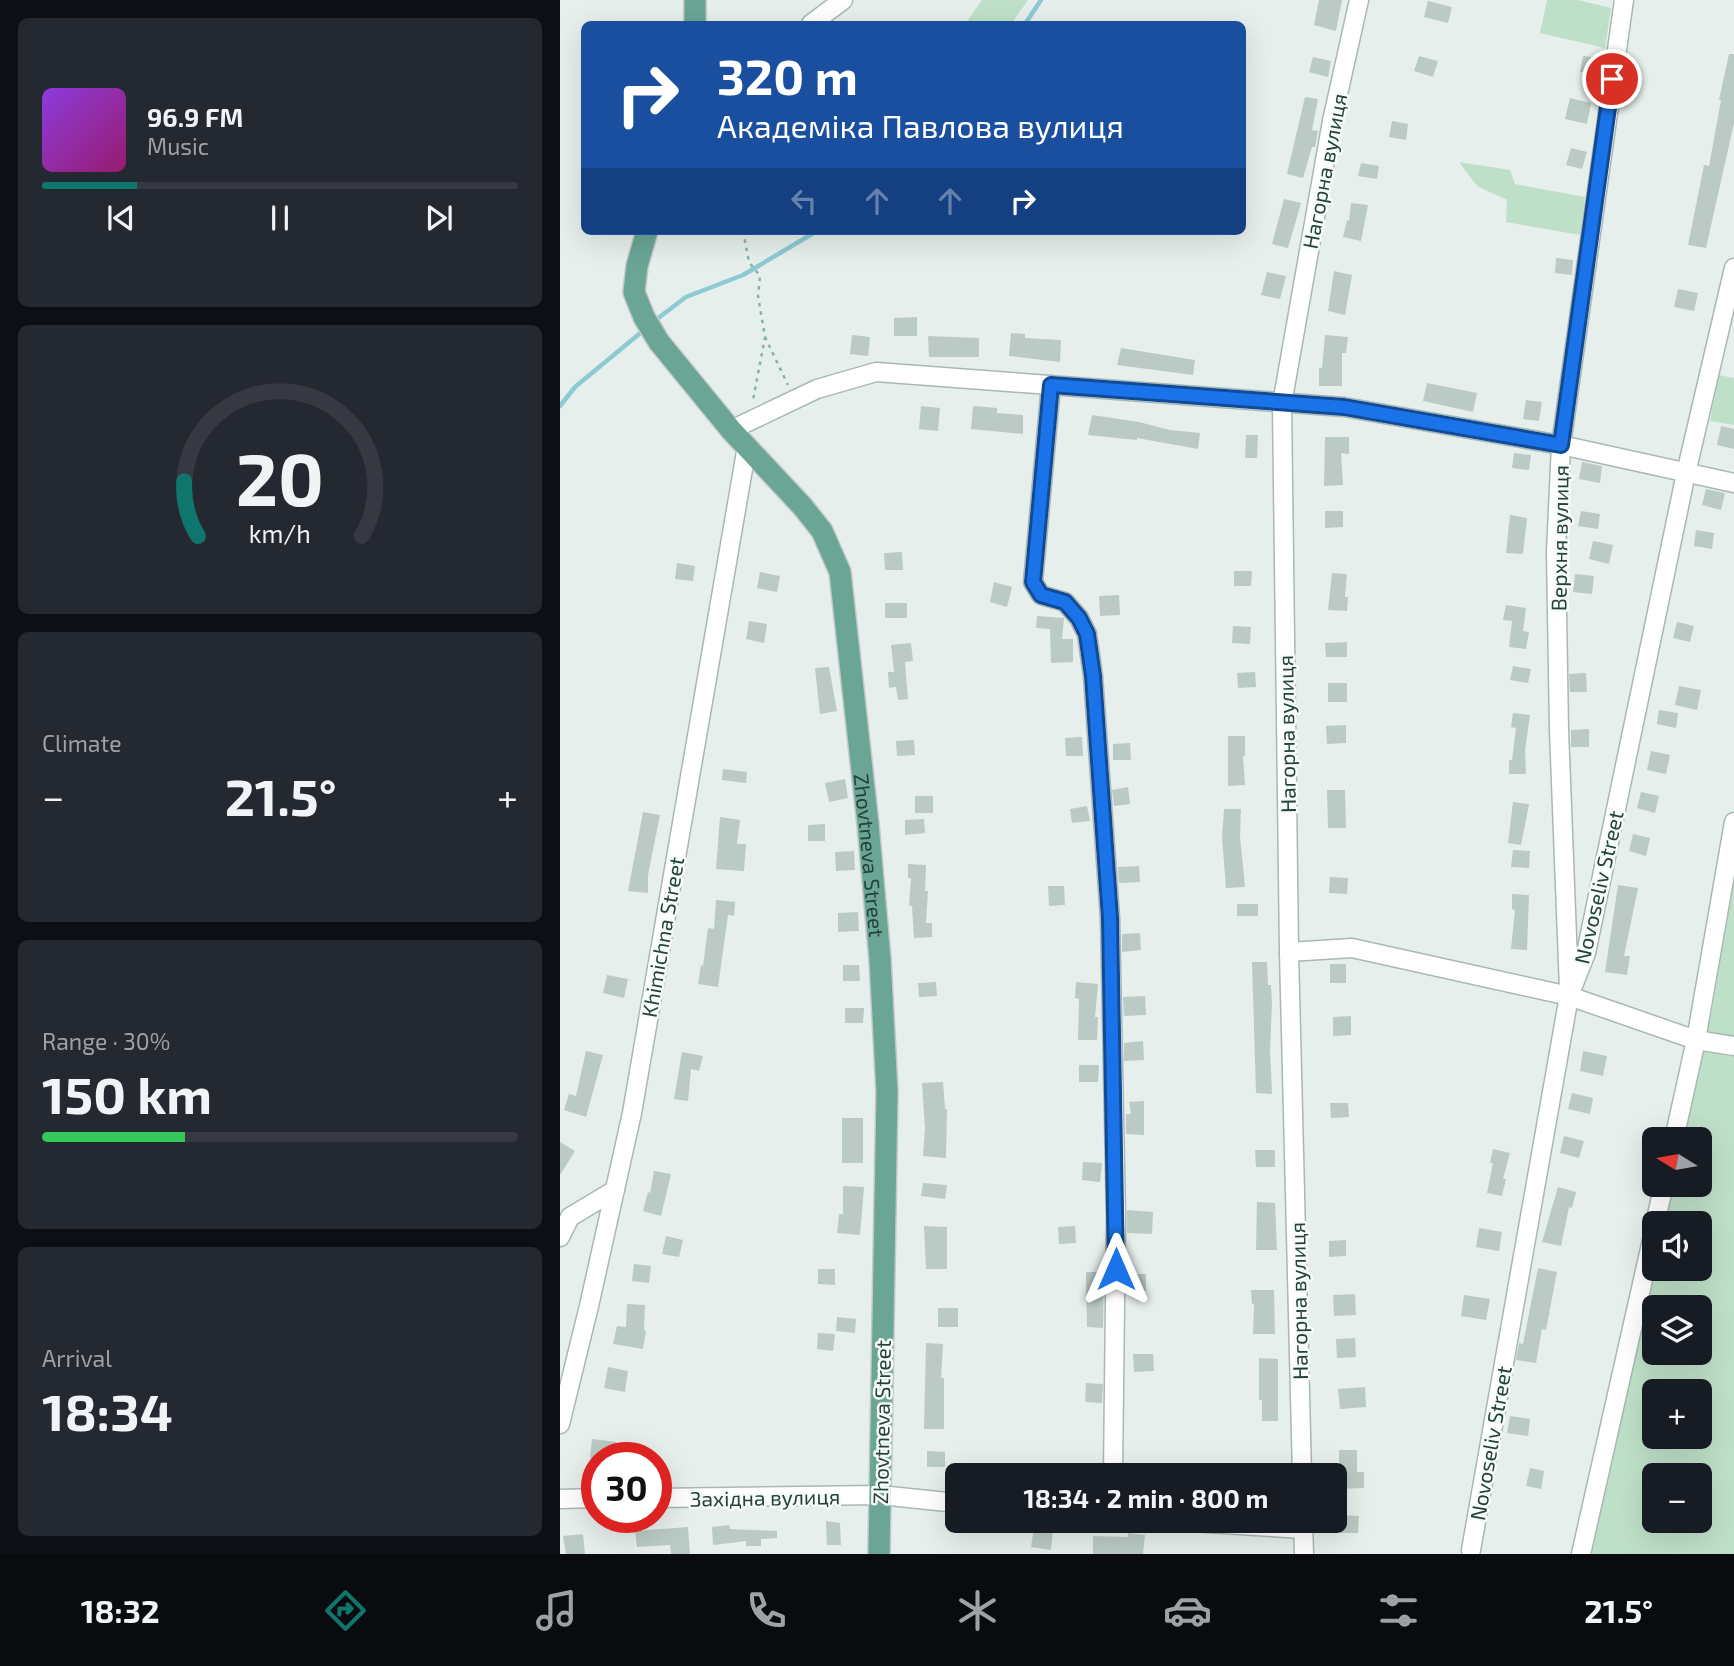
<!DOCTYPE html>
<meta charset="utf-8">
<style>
:root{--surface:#171b24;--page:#242831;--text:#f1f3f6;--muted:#9ea1a6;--line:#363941;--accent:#0f766e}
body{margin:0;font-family:"Exo 2",sans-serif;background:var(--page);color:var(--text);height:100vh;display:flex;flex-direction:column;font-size:26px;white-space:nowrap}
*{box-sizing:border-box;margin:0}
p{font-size:23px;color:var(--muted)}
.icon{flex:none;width:38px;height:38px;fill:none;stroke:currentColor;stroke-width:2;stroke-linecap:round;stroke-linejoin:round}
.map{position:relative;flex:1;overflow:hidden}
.sheet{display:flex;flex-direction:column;gap:18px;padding:18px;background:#0d0f14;width:560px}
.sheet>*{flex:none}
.banner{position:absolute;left:21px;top:21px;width:665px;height:214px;border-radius:10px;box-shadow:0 7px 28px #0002;background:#1a4fa0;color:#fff;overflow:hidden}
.needle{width:46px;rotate:281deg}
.controls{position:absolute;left:1082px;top:1127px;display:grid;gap:14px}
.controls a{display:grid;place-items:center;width:70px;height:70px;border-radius:10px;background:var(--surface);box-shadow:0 7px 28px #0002;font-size:35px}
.speed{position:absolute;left:21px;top:1442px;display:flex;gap:14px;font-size:35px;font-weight:700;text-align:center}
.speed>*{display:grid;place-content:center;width:91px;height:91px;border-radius:50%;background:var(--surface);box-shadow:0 7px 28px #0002;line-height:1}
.speed .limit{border:10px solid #d22;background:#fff;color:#111}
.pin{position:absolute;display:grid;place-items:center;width:60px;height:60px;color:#fff;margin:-30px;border:4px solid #fff;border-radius:50%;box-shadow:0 2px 7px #0007}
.me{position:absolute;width:77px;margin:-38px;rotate:0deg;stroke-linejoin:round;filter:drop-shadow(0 0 5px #0008)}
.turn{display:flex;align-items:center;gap:24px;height:147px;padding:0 21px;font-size:32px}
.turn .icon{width:91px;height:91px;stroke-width:2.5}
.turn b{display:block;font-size:49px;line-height:60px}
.lanes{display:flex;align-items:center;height:66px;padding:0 21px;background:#0003;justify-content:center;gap:35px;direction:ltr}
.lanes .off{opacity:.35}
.big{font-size:52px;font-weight:700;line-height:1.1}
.sheet .tile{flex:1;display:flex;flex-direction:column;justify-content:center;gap:10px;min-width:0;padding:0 24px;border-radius:10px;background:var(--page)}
.sheet .dial{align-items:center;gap:0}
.dial svg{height:182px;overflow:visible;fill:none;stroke:var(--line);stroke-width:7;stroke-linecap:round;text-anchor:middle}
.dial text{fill:var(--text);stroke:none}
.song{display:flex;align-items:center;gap:21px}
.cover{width:84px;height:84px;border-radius:10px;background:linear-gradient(135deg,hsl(270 70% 55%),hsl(320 70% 35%))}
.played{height:7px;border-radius:4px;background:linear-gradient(90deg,var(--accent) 20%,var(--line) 20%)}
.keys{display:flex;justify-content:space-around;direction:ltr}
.heat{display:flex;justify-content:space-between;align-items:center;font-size:38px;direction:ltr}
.charge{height:10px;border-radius:5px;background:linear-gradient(90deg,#34c759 30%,var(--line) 0)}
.trip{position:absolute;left:385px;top:1463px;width:402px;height:70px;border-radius:10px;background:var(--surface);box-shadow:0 7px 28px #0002;font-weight:700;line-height:70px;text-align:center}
.menu{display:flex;height:112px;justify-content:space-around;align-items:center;background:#090b0e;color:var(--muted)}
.menu .icon{width:49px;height:49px}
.menu .on{color:var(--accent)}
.menu b{font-size:32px;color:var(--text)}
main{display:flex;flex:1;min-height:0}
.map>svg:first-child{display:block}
</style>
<main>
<section class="sheet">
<div class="tile">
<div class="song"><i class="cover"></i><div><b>96.9 FM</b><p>Music</p></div></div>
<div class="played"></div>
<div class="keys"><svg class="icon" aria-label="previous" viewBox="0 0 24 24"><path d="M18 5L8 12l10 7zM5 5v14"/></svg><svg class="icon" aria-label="pause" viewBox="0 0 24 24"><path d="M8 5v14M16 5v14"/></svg><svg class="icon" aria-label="next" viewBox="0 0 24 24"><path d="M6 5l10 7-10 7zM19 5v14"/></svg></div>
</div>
<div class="tile dial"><svg viewBox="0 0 100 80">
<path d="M14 69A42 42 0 1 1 86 69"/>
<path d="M14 69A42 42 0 0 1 8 45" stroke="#0f766e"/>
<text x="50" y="56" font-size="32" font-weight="700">20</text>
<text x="50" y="72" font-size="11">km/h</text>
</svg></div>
<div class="tile"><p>Climate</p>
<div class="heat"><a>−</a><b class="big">21.5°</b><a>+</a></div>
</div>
<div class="tile"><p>Range · 30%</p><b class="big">150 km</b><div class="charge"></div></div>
<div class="tile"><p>Arrival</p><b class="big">18:34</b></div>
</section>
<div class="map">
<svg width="1174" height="1554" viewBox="0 0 1174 1554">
<rect width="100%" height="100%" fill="#e6efeb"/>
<!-- green -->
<g fill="#bfe0c8" fill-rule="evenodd">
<path d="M422,0H468L451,24H405Z"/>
<path d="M987,0H1018L1051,8L1045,48L980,33Z"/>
<path d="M899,162L950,170L955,184L1025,197L1020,235L946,222L947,200L917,186Z"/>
<path d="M1159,375L1174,378V425L1150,421Z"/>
<path d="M1174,870V1554H1028L1094,1269H1139V1223H1102L1110,1185H1139V1139H1121L1153,1006ZM1094,1307H1139V1353H1094ZM1094,1391H1139V1437H1094ZM1094,1475H1139V1521H1094Z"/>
</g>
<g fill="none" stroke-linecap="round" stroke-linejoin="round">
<!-- stream -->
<g stroke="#8ec9d4" stroke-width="4.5">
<path d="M465,24L481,0"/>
<path d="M93,322L126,297L183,275L257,231"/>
<path d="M0,406L15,387L84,330"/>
</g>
</g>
<!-- building -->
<g fill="#bbcac4">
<path d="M759,0H782L776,31L754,25Z"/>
<path d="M868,1L892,7L888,23L864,17Z"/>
<path d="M1169,54H1174V123L1146,248L1128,245L1144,165L1149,166L1161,100H1159Z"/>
<path d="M859,56L878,61L873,77L854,71Z"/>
<path d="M1023,56L1040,58L1037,75L1020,72Z"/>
<path d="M753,57L771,61L768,77L749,72Z"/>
<path d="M745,97L758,99L752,130L758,131L755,147H752L743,178L727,174Z"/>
<path d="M1010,98L1031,103L1027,124L1005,119Z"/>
<path d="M832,121L848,124L846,140L829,137Z"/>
<path d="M1011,148L1027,152L1022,169L1006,165Z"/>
<path d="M801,163L819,166L817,179L798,176Z"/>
<path d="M724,199L741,203L728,248L712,244Z"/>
<path d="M791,203L808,205L801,241L783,237L787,220L789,221Z"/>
<path d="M996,258L1013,260L1012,275L995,273Z"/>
<path d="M774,271L792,275L785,315L768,311Z"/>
<path d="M707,272L726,276L720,299L701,295Z"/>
<path d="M1118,289L1138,293L1134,311L1114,307Z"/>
<path d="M357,317V336H334V318Z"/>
<path d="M451,333L465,334V338L501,340L500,362L449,356Z"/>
<path d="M292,335L310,337L308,356L290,354Z"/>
<path d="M765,335L788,337L786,353H782V386H759V368H762Z"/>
<path d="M368,336L419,338V357H369Z"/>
<path d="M561,348L635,360L633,375L557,365Z"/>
<path d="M867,383L917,393L913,412L863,401Z"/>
<path d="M966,400L982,402L979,421L963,419Z"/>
<path d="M361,406L380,408L378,431L359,429Z"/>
<path d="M413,406L437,408V413L463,415V434L411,429Z"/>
<path d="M532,415L579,422L610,430L640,433L638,449L577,438V440L528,435Z"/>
<path d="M1161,426L1174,429V449L1157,445Z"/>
<path d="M686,435H698L697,458H685Z"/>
<path d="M765,437H789V454L781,453L783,485L764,486Z"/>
<path d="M954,453L971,455L969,470L952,468Z"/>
<path d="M1022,462L1042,466L1040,483L1019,479Z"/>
<path d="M1146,489L1165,493L1161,510L1142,505Z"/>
<path d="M765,511H783V527L765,528Z"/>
<path d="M1021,511L1040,514L1038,529L1018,526Z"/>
<path d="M950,515L967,518L963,554L946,553Z"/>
<path d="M1136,530L1154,533L1152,549L1134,546Z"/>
<path d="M1033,541L1053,545L1049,564L1029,559Z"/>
<path d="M342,552L343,570H325L324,553Z"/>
<path d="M117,563L135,566L133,581L115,579Z"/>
<path d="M674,571H692L691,586H674Z"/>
<path d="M200,572L220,576L217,592L197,588Z"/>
<path d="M772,573L787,574L785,597H788L787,611L768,610Z"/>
<path d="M1015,574L1034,576L1032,594L1013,592Z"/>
<path d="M434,582L452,587L447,607L430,602Z"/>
<path d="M559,595L560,615L540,616L539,596Z"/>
<rect x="325" y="603" width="22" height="15"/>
<path d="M946,605L966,608L963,631L969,632L966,649L949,647L952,621L943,620Z"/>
<path d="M477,616L504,618L502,639H513V662L491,663L490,629L476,628Z"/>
<path d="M189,621L207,624L204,643L186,639Z"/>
<path d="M1117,622L1134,626L1130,642L1113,638Z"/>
<path d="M673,626L691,627L690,644L672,643Z"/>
<path d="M787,642V657H766L765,643Z"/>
<path d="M351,643L353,661L345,662L348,699L338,700L336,687L329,688L328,672H334L331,645Z"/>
<path d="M953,666L971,669L968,683L950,680Z"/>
<path d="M269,667L277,711L260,714L255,668Z"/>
<path d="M695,672L696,687L678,688L677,673Z"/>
<path d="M1026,673L1027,692H1010L1009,674Z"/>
<rect x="768" y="683" width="19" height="19"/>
<path d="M1119,686L1141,690L1137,710L1115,705Z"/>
<path d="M1099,710L1118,713L1116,728L1097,724Z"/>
<path d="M953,713L970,715L965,751L966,774H949V760H952L956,728L951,727Z"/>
<path d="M786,725V743L767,744L766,726Z"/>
<path d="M1029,729V747H1011V730Z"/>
<path d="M668,736H685V756H683L685,785L668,786Z"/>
<path d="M522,737L523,756H506L505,738Z"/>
<path d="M354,740L355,755L337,756L336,741Z"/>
<path d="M570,743L571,760H553V744Z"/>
<path d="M1091,751L1110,755L1106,774L1087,770Z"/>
<path d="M163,769L187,772L186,783L162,780Z"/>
<path d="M285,779L288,798L269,802L265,783Z"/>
<path d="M568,787L570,804L554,806L552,790Z"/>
<path d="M767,790H785L786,828H768Z"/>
<path d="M1081,792L1099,796L1095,813L1077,808Z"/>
<rect x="355" y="796" width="18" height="17"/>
<path d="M953,802L969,804L961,845L948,843Z"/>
<path d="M527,806L530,821L512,823L510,809Z"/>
<path d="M664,809H681L680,836L685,887L666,888L662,837Z"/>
<path d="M83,812L100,815L88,875V893L68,891Z"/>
<path d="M160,817L180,820L177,844H186L184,871L156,869Z"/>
<path d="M364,819L365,833L345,835V820Z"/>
<path d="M265,824V841H248V825Z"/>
<path d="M1073,834L1090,838L1086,856L1069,851Z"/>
<path d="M953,850L970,851L969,868L951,867Z"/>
<path d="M294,851L295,870L276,871L275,852Z"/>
<path d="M348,864L366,865L365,891H368L366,923H372V937L354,938L352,906H349L351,878H348Z"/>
<path d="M579,866L580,882L559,883L558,867Z"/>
<path d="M770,877L788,878L787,894L769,893Z"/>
<path d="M1058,885L1078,888L1064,956H1070L1067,975L1045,972Z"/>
<path d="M488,886H504L505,905L489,906Z"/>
<path d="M952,894L969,895L967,950L951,949L955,910L952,909Z"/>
<path d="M156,900L175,902L174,916L168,915L158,987L138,984L141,965L143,966L148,928L154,929Z"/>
<rect x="677" y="904" width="21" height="12"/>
<path d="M298,912L299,931L278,932V913Z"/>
<path d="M580,933L581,950L562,952V934Z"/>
<path d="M692,962H707L708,985H711L712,1005L710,1049L712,1094L696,1093Z"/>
<rect x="770" y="964" width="16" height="19"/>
<path d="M283,965H299L300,981H283Z"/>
<path d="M47,975L68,979L64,998L43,993Z"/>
<path d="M376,982L377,996L359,997L358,983Z"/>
<path d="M516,982L538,984L535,1017H538L537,1040H518L519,999L515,998Z"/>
<path d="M585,996L586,1015L564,1016L563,997Z"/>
<path d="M285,1008H304L303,1023H285Z"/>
<path d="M791,1016V1035L773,1036V1017Z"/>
<path d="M583,1041L584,1060L564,1061V1043Z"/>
<path d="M26,1051L43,1055L26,1117L4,1110L9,1094L16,1096Z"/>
<path d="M1023,1051L1047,1056L1043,1076L1020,1071Z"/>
<path d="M122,1052L143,1056L139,1071L131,1069L128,1101L114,1099Z"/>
<path d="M519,1065H539L538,1082H519Z"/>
<path d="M383,1082L385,1109H387L386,1158L363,1156L365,1129L362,1083Z"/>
<path d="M1012,1093L1033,1098L1030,1114L1008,1109Z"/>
<path d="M584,1101V1135L566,1134V1114H571L569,1102Z"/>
<path d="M770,1103H788L789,1117L771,1118Z"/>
<rect x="282" y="1118" width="21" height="45"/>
<path d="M1004,1136L1024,1141L1019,1158L1000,1153Z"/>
<path d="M0,1142L15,1151L0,1175Z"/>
<path d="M933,1149L950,1153L943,1179H946L942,1196L927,1193L933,1163H930Z"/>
<path d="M695,1150H715V1167H696Z"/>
<path d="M523,1162L542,1163L540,1182L522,1180Z"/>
<path d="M94,1171L111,1174L101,1216L83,1211L88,1192L90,1193Z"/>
<path d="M363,1183L387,1185L385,1199L361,1196Z"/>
<path d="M283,1186L304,1187L300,1235L277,1233L279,1214H283Z"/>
<path d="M998,1187L1016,1192L1012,1208L1009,1207L1001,1246L982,1242Z"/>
<path d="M697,1202L715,1203L717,1250H696Z"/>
<path d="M567,1210L593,1212L592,1234L567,1233Z"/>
<path d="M364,1226L387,1227V1269H366Z"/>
<path d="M515,1226L516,1243L499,1244L498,1227Z"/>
<path d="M919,1228L942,1232L939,1251L916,1247Z"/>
<path d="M106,1236L123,1240L119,1257L102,1254Z"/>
<path d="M786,1240V1256L769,1257V1241Z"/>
<path d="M74,1264L91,1266L89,1283L72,1281Z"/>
<path d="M978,1268L997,1272L986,1330L982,1329L976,1363L956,1360L959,1343L963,1344Z"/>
<path d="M258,1269H275V1285L258,1284Z"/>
<path d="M526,1272H544L543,1328L527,1327Z"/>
<rect x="570" y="1274" width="16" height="17"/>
<path d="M691,1290H714L715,1334H693L694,1304H692Z"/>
<path d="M795,1294L796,1315L774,1316L773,1295Z"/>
<path d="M904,1295L930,1299L926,1320L901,1316Z"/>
<path d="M67,1304L85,1305L84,1330L86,1331L83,1349L53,1344L57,1326L66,1327Z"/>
<rect x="378" y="1308" width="20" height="19"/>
<path d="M277,1317L296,1319L295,1333L276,1331Z"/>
<path d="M258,1333L275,1334L273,1351L257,1349Z"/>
<path d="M795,1338L796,1357L777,1358L776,1339Z"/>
<path d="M366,1343L383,1344L381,1378H384V1429H364Z"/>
<path d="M573,1354H593L594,1371L574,1372Z"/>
<path d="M699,1358L718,1359V1421H702V1400H699Z"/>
<path d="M48,1367L68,1371L65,1392L44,1388Z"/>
<path d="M526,1383L543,1384L542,1403L525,1402Z"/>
<path d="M805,1387L806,1407L780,1409L778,1389Z"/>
<path d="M950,1416L970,1419L968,1436L947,1433Z"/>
<path d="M32,1439L56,1442L54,1458H30Z"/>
<path d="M779,1450H797V1472H804V1488L779,1489Z"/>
<path d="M367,1451L385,1452V1467H367Z"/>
<path d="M970,1468L984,1471L981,1489L966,1486Z"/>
<path d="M779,1515L799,1516L798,1533H779Z"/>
<path d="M266,1521L280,1523L281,1545H267Z"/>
<path d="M169,1525L170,1529L217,1531V1538L201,1539V1546H186V1541L153,1545L152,1527Z"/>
<path d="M128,1527L130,1554H111L110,1545L77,1547L75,1531Z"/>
<path d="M474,1527L493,1530L491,1550L471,1547Z"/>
<path d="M568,1533L585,1535L583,1554H533V1536L568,1537Z"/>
<path d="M23,1534L25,1554H6L3,1536Z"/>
</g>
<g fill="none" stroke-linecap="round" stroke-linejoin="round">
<!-- minor casing -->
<g stroke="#a8b8b2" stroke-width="21">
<g id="minor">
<path d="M251,24L283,0"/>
<path d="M491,385L473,582L481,595L505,602L519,618L527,634L533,676L550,918L556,1217L553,1475"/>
<path d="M171,430L257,389L316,372L784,407L1001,445L1174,483"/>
<path d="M729,952L792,948L1009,996L1136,1040L1174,1046"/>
<path d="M1009,989L999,730L996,552L1001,445L1064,0"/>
<path d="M1114,1139L1136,1040L1174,822"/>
<path d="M1095,1223L1104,1185"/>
<path d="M0,1237L10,1217L55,1190"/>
<path d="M0,1424L29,1306L72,1113L187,446"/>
<path d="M742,1475L729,952L722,404L772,121L799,0"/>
<path d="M96,1498L320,1495L397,1503"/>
<path d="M0,1499L37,1498"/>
<path d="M615,1521L743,1529"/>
<path d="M743,1521L744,1554"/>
<path d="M911,1550L1009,996L1026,953L1126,473L1174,268"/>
<path d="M1021,1554L1094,1231"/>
</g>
</g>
<!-- major casing -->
<g stroke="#c2cac8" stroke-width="24">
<g id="major">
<path d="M135,0V24"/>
<path id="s1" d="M87,231L77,266L74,292L84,317L99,342L171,430L243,507L262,531L280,572L308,824L320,959L327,1092L319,1554"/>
</g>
</g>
<!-- path -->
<g stroke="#86b3a5" stroke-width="2.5" stroke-dasharray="3.5 5" stroke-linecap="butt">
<path d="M183,231L189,262L200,276L198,296L205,337L193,400"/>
<path d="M205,337L228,385"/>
</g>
<!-- minor -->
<use href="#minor" stroke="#fff" stroke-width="18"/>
<!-- major -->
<use href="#major" stroke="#6aa596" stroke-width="21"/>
</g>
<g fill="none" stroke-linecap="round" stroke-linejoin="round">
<!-- route casing -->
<g stroke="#114b97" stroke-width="18">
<path id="route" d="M556,1269L550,918L533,676L527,634L519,618L505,602L481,595L473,582L491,385L784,407L1001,445L1052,79"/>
</g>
<!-- route -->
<use href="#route" stroke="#1a73e8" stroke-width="12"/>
</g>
<g text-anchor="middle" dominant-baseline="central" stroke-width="5" stroke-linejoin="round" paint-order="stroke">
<!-- street labels -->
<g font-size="21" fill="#24423a" stroke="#f7fbf9">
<text transform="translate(764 171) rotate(-79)">Нагорна вулиця</text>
<text transform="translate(999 538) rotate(-89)">Верхня вулиця</text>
<text transform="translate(726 734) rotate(-91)">Нагорна вулиця</text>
<text stroke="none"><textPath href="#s1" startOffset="698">Zhovtneva Street</textPath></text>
<text transform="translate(1038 887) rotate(-77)">Novoseliv Street</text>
<text transform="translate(102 937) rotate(-80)">Khimichna Street</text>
<text transform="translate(738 1301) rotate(-91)">Нагорна вулиця</text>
<text transform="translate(321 1422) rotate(-89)">Zhovtneva Street</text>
<text transform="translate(930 1443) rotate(-80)">Novoseliv Street</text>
<text transform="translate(205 1497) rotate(-1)">Західна вулиця</text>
</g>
</g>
</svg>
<div class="controls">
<a><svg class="needle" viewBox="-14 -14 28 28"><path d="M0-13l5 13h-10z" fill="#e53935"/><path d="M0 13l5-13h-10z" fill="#9ea1a6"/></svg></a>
<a><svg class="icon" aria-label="sound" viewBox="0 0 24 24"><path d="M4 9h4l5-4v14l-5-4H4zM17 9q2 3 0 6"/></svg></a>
<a><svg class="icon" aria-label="layers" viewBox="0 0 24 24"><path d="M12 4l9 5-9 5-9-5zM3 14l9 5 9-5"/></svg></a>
<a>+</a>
<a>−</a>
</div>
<div class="speed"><div class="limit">30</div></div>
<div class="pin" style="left:1052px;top:79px;background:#d93025"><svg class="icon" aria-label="arrive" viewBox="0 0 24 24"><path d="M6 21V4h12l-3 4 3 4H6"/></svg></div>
<svg class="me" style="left:556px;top:1269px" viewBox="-20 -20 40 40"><path d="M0-17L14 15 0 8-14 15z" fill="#1a73e8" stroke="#fff" stroke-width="4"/></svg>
<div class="trip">18:34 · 2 min · 800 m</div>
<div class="banner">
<div class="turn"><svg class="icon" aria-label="right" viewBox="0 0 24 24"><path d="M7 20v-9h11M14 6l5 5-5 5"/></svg><div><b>320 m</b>Академіка Павлова вулиця</div></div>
<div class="lanes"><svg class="icon off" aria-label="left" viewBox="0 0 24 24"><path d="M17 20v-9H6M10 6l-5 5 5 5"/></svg><svg class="icon off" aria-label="ahead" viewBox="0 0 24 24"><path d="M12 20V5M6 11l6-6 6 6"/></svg><svg class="icon off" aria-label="ahead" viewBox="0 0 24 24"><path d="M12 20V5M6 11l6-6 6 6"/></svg><svg class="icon" aria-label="right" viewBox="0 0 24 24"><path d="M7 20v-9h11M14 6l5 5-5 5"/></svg></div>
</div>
</div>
</main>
<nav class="menu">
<b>18:32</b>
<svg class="icon on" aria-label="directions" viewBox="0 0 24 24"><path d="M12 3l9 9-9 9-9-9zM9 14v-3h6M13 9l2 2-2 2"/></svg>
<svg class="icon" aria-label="music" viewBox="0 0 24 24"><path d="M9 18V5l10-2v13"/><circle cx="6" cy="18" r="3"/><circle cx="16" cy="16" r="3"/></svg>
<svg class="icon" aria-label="phone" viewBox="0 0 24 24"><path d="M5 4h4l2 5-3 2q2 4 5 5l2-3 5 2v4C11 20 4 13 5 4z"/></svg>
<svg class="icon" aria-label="climate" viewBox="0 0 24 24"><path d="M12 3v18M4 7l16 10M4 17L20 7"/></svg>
<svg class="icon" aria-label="car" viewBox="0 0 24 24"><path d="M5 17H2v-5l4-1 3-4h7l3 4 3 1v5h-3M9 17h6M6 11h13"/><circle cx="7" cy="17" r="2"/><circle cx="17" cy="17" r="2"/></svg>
<svg class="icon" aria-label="filters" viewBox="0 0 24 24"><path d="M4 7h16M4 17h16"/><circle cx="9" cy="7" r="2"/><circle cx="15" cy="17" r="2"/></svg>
<b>21.5°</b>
</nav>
